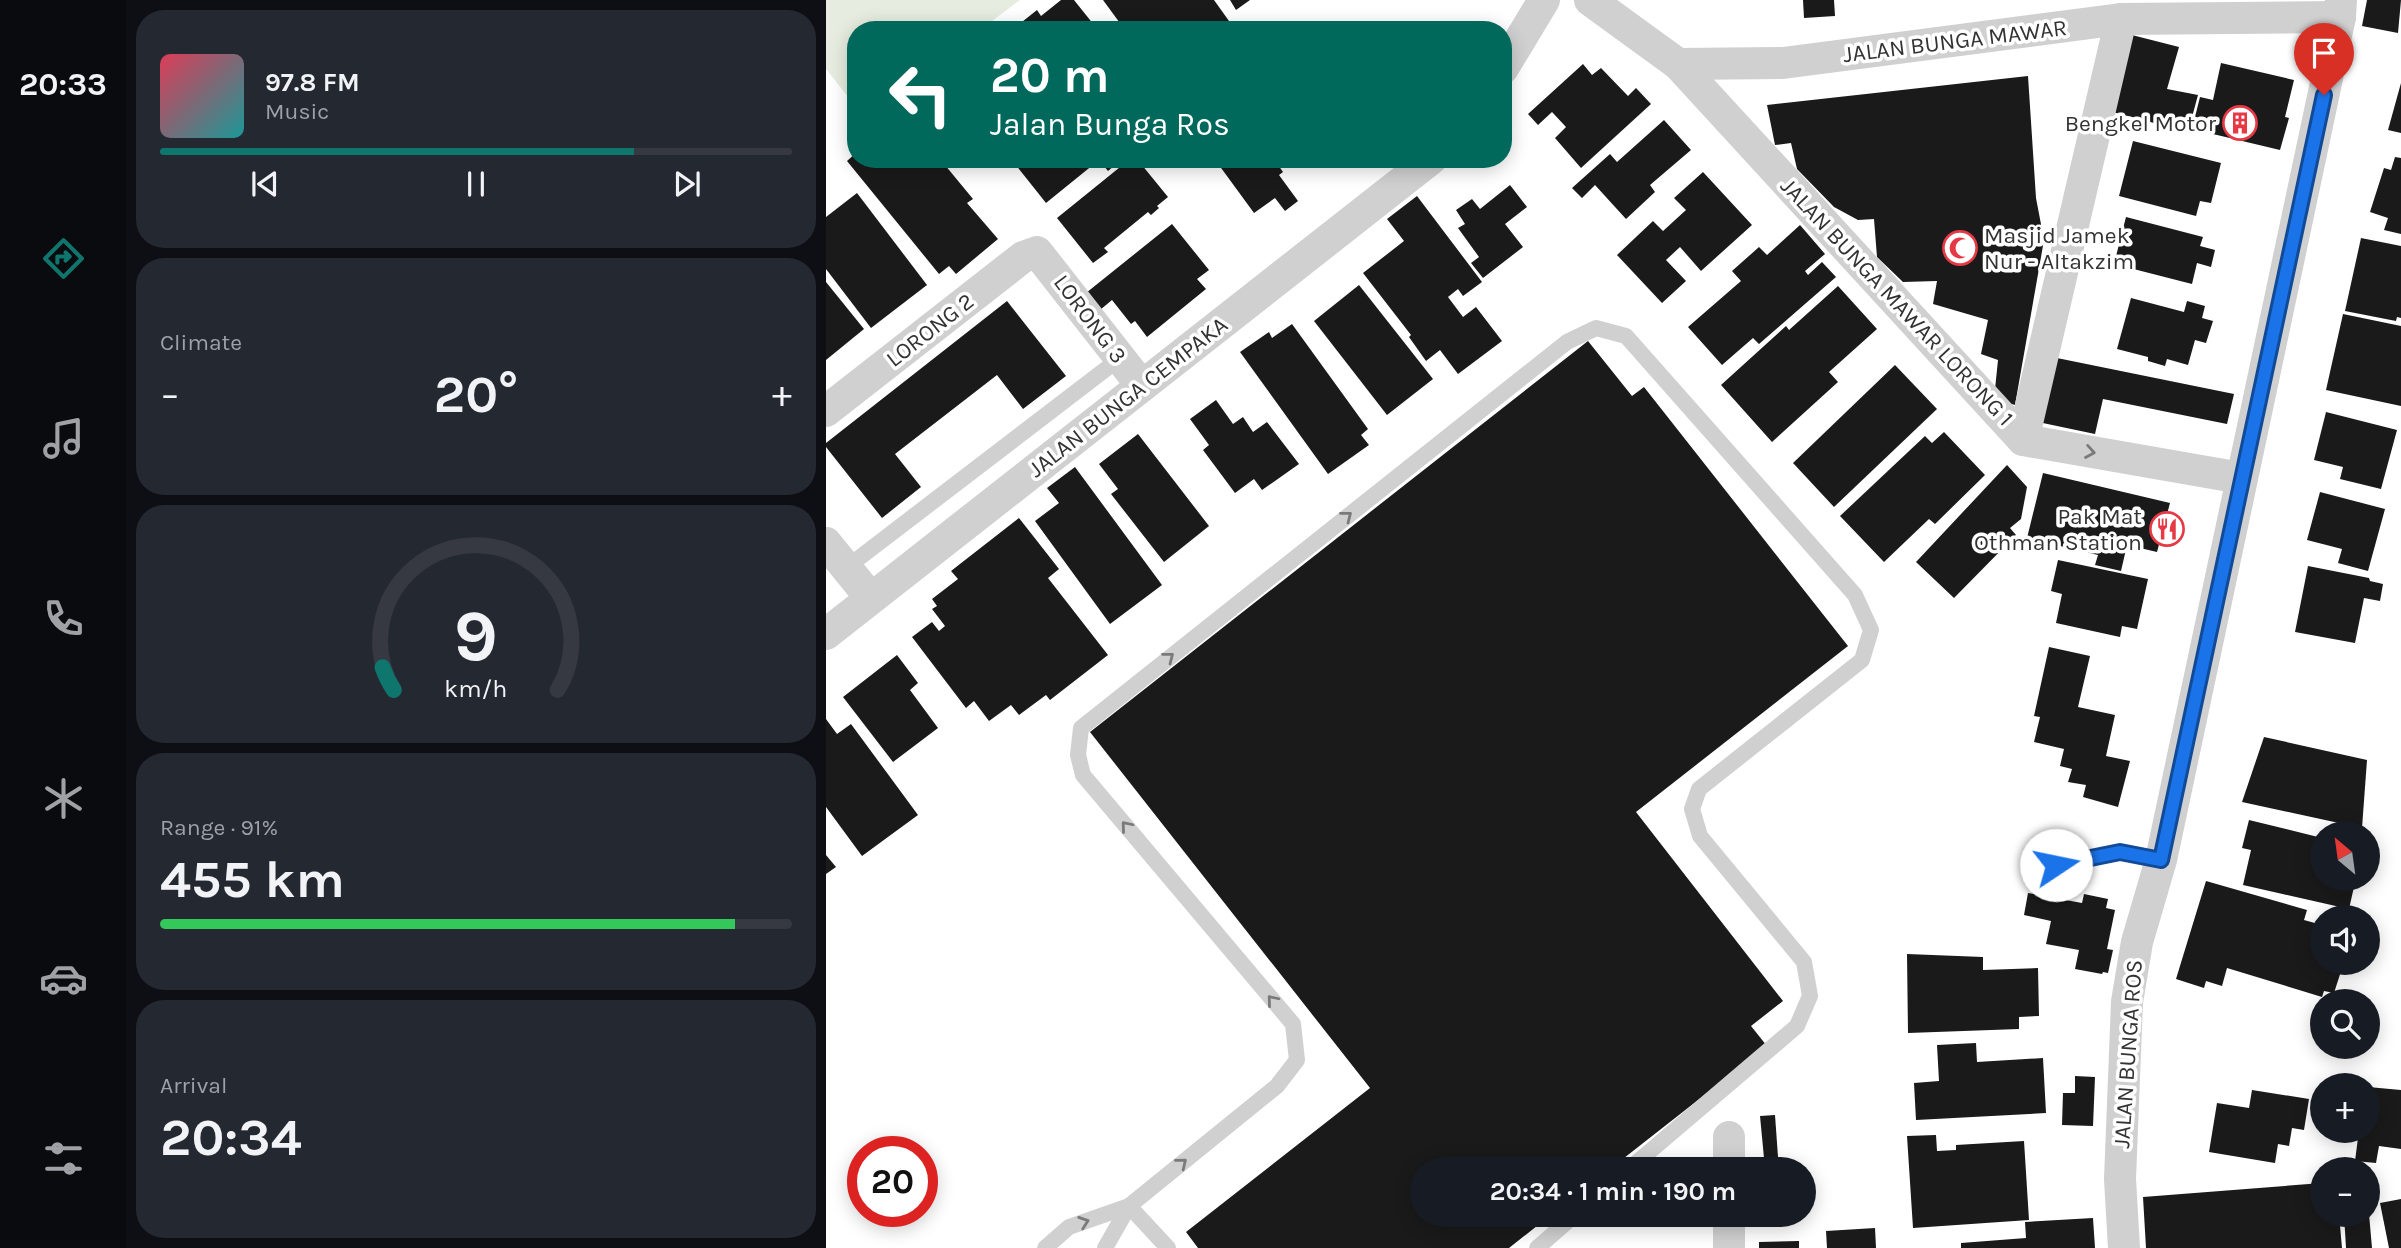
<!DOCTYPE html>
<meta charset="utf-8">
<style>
:root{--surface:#171b24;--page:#242831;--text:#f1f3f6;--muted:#9ea1a6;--line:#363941;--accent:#0f766e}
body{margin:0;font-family:Karla,sans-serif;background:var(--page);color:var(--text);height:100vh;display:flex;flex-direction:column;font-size:26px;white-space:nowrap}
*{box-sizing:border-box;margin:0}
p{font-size:23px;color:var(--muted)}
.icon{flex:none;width:38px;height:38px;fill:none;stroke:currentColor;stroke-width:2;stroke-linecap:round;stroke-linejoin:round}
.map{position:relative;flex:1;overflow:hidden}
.sheet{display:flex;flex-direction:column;gap:10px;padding:10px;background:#0d0f14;width:700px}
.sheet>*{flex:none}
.banner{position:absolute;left:21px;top:21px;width:665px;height:147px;border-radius:28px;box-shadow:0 4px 18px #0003;background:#00695c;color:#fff;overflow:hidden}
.needle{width:46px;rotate:331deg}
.controls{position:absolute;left:1484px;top:821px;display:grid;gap:14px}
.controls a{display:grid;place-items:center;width:70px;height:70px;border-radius:50%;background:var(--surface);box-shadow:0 4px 18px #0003;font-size:35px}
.speed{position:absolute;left:21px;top:1136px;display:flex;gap:14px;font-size:35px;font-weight:700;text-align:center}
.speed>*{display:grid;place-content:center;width:91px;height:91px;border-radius:50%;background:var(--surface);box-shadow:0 4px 18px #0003;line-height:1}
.speed .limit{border:10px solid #d22;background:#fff;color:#111}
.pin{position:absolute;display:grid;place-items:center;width:60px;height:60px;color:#fff;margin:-72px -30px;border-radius:50% 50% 50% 0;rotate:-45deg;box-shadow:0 0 7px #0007}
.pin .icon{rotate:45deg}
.me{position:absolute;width:77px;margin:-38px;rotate:79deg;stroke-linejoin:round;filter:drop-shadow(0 0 5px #0008)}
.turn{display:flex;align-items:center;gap:24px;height:147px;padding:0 28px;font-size:32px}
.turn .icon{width:91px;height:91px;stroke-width:2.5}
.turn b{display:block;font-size:49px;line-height:60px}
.big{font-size:52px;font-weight:700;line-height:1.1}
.sheet .card{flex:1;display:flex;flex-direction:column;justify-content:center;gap:10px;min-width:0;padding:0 24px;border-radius:28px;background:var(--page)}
.sheet .dial{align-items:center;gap:0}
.dial svg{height:182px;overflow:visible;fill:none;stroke:var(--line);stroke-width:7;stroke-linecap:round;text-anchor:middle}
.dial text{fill:var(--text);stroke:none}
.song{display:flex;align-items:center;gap:21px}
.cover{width:84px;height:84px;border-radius:10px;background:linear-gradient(135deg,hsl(350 70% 55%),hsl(180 70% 35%))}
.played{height:7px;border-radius:4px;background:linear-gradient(90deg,var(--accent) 75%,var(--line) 75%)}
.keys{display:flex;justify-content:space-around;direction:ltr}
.heat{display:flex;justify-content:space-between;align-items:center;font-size:38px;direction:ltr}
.charge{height:10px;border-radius:5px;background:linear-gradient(90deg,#34c759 91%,var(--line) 0)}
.trip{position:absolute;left:584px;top:1157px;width:406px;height:70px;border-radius:35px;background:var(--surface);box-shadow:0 4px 18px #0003;font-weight:700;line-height:70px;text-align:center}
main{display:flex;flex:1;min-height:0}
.tab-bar{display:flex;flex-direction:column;width:126px;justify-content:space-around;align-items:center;background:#090b0e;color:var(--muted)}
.tab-bar .icon{width:49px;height:49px}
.tab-bar .selected{color:var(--accent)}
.tab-bar b{font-size:32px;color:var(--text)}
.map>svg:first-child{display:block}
</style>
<main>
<nav class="tab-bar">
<b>20:33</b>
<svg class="icon selected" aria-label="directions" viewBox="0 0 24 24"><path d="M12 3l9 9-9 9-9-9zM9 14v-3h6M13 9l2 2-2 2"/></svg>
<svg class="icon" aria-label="music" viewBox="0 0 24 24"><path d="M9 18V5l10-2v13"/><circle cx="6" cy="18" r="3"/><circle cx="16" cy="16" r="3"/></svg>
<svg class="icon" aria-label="phone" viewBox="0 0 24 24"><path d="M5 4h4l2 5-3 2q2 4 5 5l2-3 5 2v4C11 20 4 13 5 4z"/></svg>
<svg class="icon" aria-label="climate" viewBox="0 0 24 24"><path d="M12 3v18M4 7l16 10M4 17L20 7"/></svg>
<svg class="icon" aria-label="car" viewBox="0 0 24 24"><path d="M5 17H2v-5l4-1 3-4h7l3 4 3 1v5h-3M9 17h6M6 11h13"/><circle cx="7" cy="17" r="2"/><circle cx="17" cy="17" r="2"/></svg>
<svg class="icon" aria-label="filters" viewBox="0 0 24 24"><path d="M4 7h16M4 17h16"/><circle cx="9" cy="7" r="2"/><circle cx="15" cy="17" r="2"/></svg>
</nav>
<section class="sheet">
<div class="card">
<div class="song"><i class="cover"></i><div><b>97.8 FM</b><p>Music</p></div></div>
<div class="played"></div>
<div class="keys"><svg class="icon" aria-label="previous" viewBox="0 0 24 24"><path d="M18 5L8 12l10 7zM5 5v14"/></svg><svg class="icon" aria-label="pause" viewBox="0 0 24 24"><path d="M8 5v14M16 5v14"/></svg><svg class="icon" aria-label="next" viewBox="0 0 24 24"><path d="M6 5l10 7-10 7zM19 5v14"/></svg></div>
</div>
<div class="card"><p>Climate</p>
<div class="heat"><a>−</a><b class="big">20°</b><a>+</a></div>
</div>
<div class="card dial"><svg viewBox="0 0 100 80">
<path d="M14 69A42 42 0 1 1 86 69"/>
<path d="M14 69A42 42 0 0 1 9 59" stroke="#0f766e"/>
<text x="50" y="56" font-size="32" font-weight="700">9</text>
<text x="50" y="72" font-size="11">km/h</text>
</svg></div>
<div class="card"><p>Range · 91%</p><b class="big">455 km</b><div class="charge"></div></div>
<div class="card"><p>Arrival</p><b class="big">20:34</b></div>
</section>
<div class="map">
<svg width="1575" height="1248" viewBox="0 0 1575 1248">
<rect width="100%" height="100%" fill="#fff"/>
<!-- green -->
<path fill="#e6ecdf" d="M0,0H194L154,30H30V107L0,69Z"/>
<!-- building -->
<g fill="#1a1a1a">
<path d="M235,0H248L272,30H186L211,10L215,16Z"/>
<path d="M277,0H388L403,21L391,30H299Z"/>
<path d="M404,0H424L410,10Z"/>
<path d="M977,0H1008L1009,16L978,18Z"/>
<path d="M1541,0H1575L1572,33L1536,26Z"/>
<path d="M1302,34L1353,47L1341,89L1372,95L1362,132L1279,110Z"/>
<path d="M1395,63L1468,80L1459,117L1463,118L1454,150L1366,129L1374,97L1387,100Z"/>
<path d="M757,64L766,75L775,68L802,96L810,88L825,104L755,168L729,138L740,127L726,112L712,125L702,114Z"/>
<path d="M1202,76L1210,198L1218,240L1189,405L1168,399L1172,360L1155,354L1162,320L1107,304L1111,281L1077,282L1051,257L1048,219L1032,220L1008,207L971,169L965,143L949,145L941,105Z"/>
<path d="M1575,83V133L1562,130Z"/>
<path d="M838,120L865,150L824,185L829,192L800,219L769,185L756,198L746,188L784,154L791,162Z"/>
<path d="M1307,141L1395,163L1385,203L1374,201L1370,216L1293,196Z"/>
<path d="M30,153V159H114L147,199L141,203L172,239L130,274L123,266L113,274L21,161Z"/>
<path d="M1569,157L1575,158V234L1558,230L1562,218L1544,212L1558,168L1565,170Z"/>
<path d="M185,159H296L282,171L273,160L220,203Z"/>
<path d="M304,159H311L342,197L331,206L333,208L325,215L322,212L278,248L282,252L267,263L231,218Z"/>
<path d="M391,159H448L457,172L453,175L472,201L459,211L449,198L428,213L390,161Z"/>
<path d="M877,172L926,225L875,271L854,247L840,260L860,281L836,303L791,255L827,221L837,231L860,210L848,198Z"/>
<path d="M684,185L701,207L679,224L697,247L657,278L645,263L653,257L632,228L639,224L630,210L646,199L654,209Z"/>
<path d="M31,193L101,285L45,328L0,269V217Z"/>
<path d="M591,196L656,282L637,296L632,289L622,297L637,317L650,307L676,341L632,374L614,350L600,361L583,337L585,335L537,273L578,241L561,219Z"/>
<path d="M1300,217L1377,237L1374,246L1389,250L1385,267L1371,263L1366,284L1288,264Z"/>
<path d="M346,224L383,270L371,279L380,289L321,337L309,321L305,324L286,300L274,310L260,293Z"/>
<path d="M974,225L999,254L979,271L982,275L996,262L1010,277L933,344L927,338L896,365L862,327L915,281L906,271L933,247L941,255Z"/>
<path d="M1535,238L1575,246V318L1571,317L1570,321L1519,311Z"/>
<path d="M0,282L38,329L0,360Z"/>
<path d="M533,285L607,379L561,415L488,321Z"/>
<path d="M1012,286L1051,329L1003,372L1012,382L946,442L895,385L960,326L963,330Z"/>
<path d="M1305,298L1358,312L1361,301L1379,306L1376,318L1387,321L1380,343L1369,340L1362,365L1341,359L1339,366L1322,361V357L1291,349Z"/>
<path d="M181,301L240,376L197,409L171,375L69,454L95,487L56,518L0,447V443Z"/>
<path d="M1517,314L1575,326V406L1500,390Z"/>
<path d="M466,324L542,429L535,435L543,445L502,474L414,352L443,332L446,338Z"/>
<path d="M762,341L806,396L818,387L1022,646L810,812L957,1001L925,1026L941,1046L784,1169H597V1214H726L683,1248H372L360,1232L544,1088L264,732Z"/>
<path d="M1226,357L1408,394L1401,424L1277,399L1269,434L1212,422Z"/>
<path d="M1069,365L1111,409L1008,507L967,463Z"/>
<path d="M390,400L407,424L417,417L427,432L441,422L473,464L436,490L428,479L409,493L377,450L383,445L364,419Z"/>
<path d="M1500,412L1571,430L1555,489L1514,479L1517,467L1488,460Z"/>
<path d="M1118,432L1159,475L1109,524L1103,519L1058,562L1014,516L1099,436L1106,443Z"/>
<path d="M312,434L383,526L338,562L285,494L292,489L273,464Z"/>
<path d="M1181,465L1201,487L1195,519L1184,528L1190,535L1128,598L1090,562Z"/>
<path d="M249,467L336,585L284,624L209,521L233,503L221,488Z"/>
<path d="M1217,473L1344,503L1331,552L1301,545L1295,571L1269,565L1272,555L1201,538Z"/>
<path d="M1494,492L1559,509L1542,571L1512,563L1516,549L1481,540Z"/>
<path d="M193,518L233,569L222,578L282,655L224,700L220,695L193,715L185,705L163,721L148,701L140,708L86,637L106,622L113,631L119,626L106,609L111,606L106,599L132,579L125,571Z"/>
<path d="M1232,560L1322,579L1311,629L1296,626L1294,637L1230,623L1236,594L1225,591Z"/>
<path d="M1482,566L1543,578L1544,581L1557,584L1554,601L1538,598L1529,643L1469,632Z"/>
<path d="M1223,647L1264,656L1252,707L1289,715L1280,756L1304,761L1292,807L1257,797L1260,785L1242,782L1246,769L1234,766L1238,749L1208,742L1214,717L1208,716Z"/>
<path d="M71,655L92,683L84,690L112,728L67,762L17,697Z"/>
<path d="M0,719L11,734L25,724L92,815L36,856L0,807Z"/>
<path d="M1438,737L1541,760L1536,828L1416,802Z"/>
<path d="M1423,820L1496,838V878H1530L1523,909L1417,885L1425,850L1416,848Z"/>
<path d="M0,855L10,867L0,874Z"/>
<path d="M1380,881L1481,910L1478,920L1496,925V962H1536L1534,969L1517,965L1508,993L1498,991L1496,997L1401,968L1396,986L1380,981L1378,988L1350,979Z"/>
<path d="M1202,893L1256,903L1258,894L1282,899L1280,908L1289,910L1281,949L1287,950L1282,973L1277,972L1276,974L1249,969L1253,950L1220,944L1225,921L1198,915Z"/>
<path d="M1081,954L1157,957V970L1212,968L1213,1016L1193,1017V1029L1082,1033Z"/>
<path d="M1150,1043L1151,1062L1217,1058L1220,1113L1090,1120L1088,1083L1113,1081L1111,1045Z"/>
<path d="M1249,1076L1269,1077L1267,1126L1236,1125L1237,1093H1249Z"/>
<path d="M1542,1087L1575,1090V1149L1553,1146L1550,1163L1529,1161L1533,1130H1542Z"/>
<path d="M1426,1090L1483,1099L1478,1130L1466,1128L1463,1146L1452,1144L1449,1163L1383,1152L1391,1103L1423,1108Z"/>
<path d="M949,1115L952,1157L938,1158L934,1116Z"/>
<path d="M1110,1135L1111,1151L1130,1150V1145L1198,1141L1203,1220L1087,1228L1081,1136Z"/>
<path d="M1496,1183V1214H1513L1516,1248H1320L1317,1197Z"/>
<path d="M1575,1199V1248H1563L1554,1203Z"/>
<path d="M1518,1214H1543L1546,1248H1520Z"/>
<path d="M1267,1218L1269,1248H1135V1243L1200,1238L1199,1222Z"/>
<path d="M1049,1228L1050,1248H1001L1000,1231Z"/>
<path d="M973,1241V1248H933V1242Z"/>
</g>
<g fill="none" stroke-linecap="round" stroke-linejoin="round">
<!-- service -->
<g stroke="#d0d0d0" stroke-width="16">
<path d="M20,568L293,359"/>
<path d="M1230,865L1295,852L1335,860"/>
<path d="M303,1206L342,1248"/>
<path d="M219,1248L243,1227L303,1206L451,1086L471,1060L467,1024L257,775L252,755L255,728L741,342L770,328L800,336L1029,595L1045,630L1036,660L873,789L866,809L874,836L978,962L984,996L971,1026L803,1169"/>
<path d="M279,1248L303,1206"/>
<path d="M711,1248L750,1214"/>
</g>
<!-- minor -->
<g stroke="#d0d0d0" stroke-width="32">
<path d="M764,0L852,64L957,63L1295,19L1514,17"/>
<path d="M852,64L1197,440L1415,478"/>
<path d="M677,68L718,0"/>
<path d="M0,411L197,257L211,252L316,386"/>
<path d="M1197,440L1295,19"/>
<path d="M0,543L44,597"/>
<path d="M0,634L605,159"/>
<path d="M903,1137V1169"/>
<path d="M903,1214V1248"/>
<path d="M1298,1248L1294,1179L1301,1002L1311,942L1335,860L1514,17L1515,0"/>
</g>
</g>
<!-- one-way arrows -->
<defs><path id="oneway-chevron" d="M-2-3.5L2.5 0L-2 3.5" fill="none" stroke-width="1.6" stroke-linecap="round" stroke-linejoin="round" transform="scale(1.75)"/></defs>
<g stroke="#7a7a7a">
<use href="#oneway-chevron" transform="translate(1264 452) rotate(10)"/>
<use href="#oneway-chevron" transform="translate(521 516) rotate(-38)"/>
<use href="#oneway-chevron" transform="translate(343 657) rotate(-38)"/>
<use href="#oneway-chevron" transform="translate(300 826) rotate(-130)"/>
<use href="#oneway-chevron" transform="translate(446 1000) rotate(-130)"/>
<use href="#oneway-chevron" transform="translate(356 1163) rotate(-39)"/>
<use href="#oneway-chevron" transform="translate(258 1222) rotate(-19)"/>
</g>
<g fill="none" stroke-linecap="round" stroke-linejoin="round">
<!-- route casing -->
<g stroke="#114b97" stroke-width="18">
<path id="route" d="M1230,865L1294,852L1335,860L1498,95"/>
</g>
<!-- route -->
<use href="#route" stroke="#1a73e8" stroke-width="12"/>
</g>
<!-- icons -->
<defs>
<g id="building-ring" transform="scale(1.75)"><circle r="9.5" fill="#fff" stroke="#e63946" stroke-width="1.5"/><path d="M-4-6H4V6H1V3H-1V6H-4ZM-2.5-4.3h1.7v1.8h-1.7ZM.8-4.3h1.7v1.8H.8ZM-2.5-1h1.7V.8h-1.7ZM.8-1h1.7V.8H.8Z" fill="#e63946"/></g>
<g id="mosque-ring" transform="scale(1.75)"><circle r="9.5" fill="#fff" stroke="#e63946" stroke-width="1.5"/><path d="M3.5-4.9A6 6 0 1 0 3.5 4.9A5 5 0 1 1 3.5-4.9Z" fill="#e63946"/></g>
<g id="restaurant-ring" transform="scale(1.75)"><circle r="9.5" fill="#fff" stroke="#e63946" stroke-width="1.5"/><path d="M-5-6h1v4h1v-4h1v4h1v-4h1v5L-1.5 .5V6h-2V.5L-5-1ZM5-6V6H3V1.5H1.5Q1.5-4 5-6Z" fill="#e63946"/></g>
</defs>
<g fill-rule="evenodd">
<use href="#building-ring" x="1414" y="123"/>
<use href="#mosque-ring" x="1134" y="248"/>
<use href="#restaurant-ring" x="1341" y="529"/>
</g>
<g text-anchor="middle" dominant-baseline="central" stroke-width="7" stroke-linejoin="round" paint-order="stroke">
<!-- street labels -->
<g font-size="23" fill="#333" stroke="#fff">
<text transform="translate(1129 41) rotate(-7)">JALAN BUNGA MAWAR</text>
<text transform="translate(1071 302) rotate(47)">JALAN BUNGA MAWAR LORONG 1</text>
<text transform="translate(264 319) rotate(53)">LORONG 3</text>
<text transform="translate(104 330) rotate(-38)">LORONG 2</text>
<text transform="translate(302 397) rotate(-38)">JALAN BUNGA CEMPAKA</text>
<text transform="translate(1302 1054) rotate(-86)">JALAN BUNGA ROS</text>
</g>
<!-- poi labels -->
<g font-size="23" fill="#333" stroke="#fff" text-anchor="end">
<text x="1390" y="123">Bengkel Motor</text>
<text x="1158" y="235" text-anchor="start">Masjid Jamek<tspan x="1158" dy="26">Nur - Altakzim</tspan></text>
<text x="1316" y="516">Pak Mat<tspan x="1316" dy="26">Othman Station</tspan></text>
</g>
</g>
</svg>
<div class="controls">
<a><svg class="needle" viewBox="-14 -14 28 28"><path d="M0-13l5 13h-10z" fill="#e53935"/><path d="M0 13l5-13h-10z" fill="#9ea1a6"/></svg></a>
<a><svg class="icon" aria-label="sound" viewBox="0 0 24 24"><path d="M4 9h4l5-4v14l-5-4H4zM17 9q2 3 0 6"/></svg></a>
<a><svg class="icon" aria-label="search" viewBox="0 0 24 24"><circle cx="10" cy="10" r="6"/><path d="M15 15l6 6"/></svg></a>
<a>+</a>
<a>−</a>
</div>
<div class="speed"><div class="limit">20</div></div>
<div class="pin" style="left:1498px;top:95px;background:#d93025"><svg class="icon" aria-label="arrive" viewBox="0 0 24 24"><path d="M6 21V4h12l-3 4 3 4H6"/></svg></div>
<svg class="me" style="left:1230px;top:865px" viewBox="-20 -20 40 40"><circle r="19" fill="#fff"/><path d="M0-13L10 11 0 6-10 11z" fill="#1a73e8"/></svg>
<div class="trip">20:34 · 1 min · 190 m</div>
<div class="banner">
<div class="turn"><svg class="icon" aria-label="left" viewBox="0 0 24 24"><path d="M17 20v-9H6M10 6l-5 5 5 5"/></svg><div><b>20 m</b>Jalan Bunga Ros</div></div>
</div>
</div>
</main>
